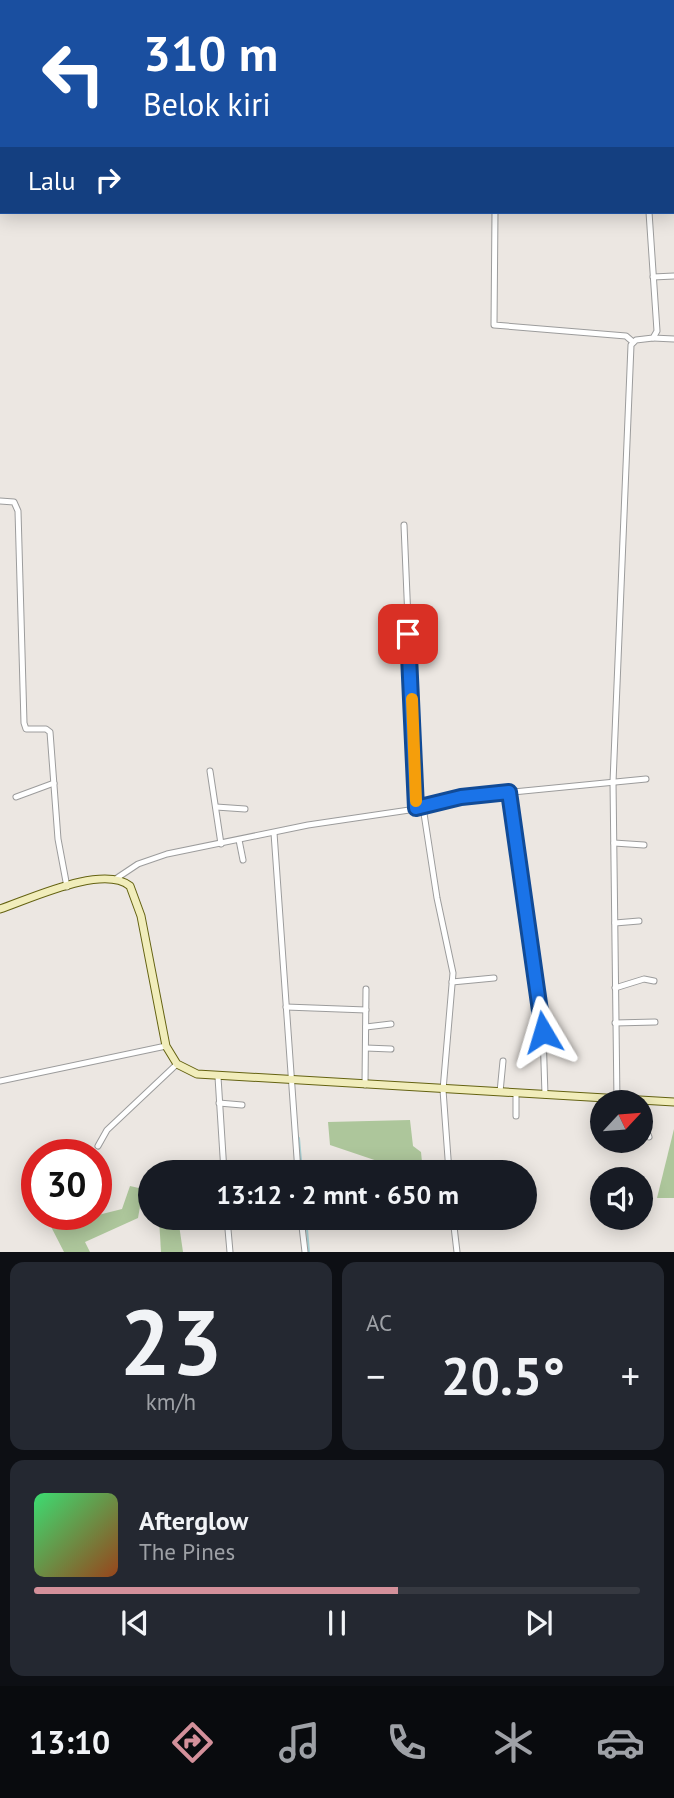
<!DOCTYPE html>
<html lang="id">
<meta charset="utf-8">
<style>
:root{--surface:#171b24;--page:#242831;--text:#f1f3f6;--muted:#9ea1a6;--line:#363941;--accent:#d3909a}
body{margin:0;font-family:"PT Sans",sans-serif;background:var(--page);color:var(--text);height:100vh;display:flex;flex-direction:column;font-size:26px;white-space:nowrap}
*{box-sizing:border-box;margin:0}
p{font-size:23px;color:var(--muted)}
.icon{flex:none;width:38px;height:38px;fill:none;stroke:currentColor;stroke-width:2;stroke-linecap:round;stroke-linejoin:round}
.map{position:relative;height:1252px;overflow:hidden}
.side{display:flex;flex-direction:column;gap:10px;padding:10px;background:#0d0f14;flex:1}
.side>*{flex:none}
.hud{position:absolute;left:0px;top:0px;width:676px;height:214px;box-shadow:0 4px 18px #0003;background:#1a4fa0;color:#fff;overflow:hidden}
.needle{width:46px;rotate:64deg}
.tools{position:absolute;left:590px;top:1090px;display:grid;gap:14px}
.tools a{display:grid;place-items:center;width:63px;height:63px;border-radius:50%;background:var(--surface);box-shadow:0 4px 18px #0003;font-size:35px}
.speed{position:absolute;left:21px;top:1139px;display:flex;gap:14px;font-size:35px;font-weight:700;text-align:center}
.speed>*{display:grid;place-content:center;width:91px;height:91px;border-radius:50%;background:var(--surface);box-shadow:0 4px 18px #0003;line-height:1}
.speed .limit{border:10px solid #d22;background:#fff;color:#111}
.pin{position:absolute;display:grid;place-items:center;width:60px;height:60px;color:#fff;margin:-30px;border-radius:14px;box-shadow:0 4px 10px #0006}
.me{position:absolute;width:77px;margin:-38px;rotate:353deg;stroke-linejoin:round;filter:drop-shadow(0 0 5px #0008)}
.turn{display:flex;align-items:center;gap:24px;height:147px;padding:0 28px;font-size:32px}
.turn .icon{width:91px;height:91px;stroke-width:2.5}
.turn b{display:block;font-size:49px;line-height:60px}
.then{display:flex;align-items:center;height:66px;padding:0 28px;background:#0003;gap:14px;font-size:26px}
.big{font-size:52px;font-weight:600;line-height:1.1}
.side .widget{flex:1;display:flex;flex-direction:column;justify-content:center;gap:10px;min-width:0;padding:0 24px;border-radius:14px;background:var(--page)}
.side .dial{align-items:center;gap:0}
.dial b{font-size:91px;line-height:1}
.song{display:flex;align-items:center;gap:21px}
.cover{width:84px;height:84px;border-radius:10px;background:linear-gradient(135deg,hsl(140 70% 55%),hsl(20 70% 35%))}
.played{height:7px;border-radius:4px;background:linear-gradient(90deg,var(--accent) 60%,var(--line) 60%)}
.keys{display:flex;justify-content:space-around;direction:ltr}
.heat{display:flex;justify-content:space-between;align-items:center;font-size:38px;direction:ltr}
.side .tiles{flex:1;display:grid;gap:10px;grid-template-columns:1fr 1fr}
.widget:last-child{grid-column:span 2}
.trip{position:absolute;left:138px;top:1160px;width:399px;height:70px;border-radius:35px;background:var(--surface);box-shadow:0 4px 18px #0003;font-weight:600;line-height:70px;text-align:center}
.tab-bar{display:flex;height:112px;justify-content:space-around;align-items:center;background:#090b0e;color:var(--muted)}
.tab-bar .icon{width:49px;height:49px}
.tab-bar .on{color:var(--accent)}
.tab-bar b{font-size:32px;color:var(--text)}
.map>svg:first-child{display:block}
</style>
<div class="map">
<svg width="674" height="1252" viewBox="0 0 674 1252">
<rect width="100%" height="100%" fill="#ece7e2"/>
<!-- forest -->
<g fill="#adc69b">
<path d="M410,1120L413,1146L421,1152L423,1172H410L330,1145L328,1122Z"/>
<path d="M674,1129V1198H657Z"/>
<path d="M130,1186L143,1189L138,1218L85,1242L90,1252H64L45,1215H69L74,1221L122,1209Z"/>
<path d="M159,1218H178L183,1252H161Z"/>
</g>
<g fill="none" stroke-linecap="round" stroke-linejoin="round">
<!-- stream -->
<g stroke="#a7d0d4" stroke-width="2">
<path d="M299,1138L302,1172"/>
<path d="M306,1218L309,1252"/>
</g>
<!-- street casing -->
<g stroke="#9c9c9c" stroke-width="7">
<g id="street">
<path d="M555,0V2"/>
<path d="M633,0V2"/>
<path d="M495,212L494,325L626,336L633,342"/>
<path d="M653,277L674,276"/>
<path d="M653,338L674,339"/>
<path d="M0,501L14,502L18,511L24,723L26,729H46L50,732L58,839L67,887"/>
<path d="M404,525L416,809"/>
<path d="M210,771L221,844"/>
<path d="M509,792L543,1032L545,1095"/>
<path d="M16,797L54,783"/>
<path d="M216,807L245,809"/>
<path d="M423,807L437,898L453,973L443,1090L449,1172"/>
<path d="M274,833L298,1172"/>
<path d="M239,840L243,860"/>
<path d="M614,843L644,845"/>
<path d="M117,878L138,864L167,854L308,825L416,809L461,797L646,779"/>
<path d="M615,923L639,921"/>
<path d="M452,982L494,978"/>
<path d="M615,988L644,979L654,981"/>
<path d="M286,1007L366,1010"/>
<path d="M615,1023L655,1022"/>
<path d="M366,1027L391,1024"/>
<path d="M366,1048L391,1049"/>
<path d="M218,1077L224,1172"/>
<path d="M0,1081L166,1046"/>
<path d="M365,1085L366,989"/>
<path d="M500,1092L503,1061"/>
<path d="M516,1094V1116"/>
<path d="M645,1100L644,1124L649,1137"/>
<path d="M617,1102L613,782L631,345L636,340L653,338L657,331L649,212"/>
<path d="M219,1103L242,1105"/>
<path d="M98,1146L107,1130L177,1064"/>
<path d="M616,1146V1141"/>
<path d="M227,1218L230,1252"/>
<path d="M301,1218L305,1252"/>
<path d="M453,1218L457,1252"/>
<path d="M254,1221L287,1218"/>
</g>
</g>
<!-- secondary casing -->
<g stroke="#646211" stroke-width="9">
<path id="secondary" d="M0,909C30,899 103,864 130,886L141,916L166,1046L177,1064L197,1074L674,1102"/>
</g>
<!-- street -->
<use href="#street" stroke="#fff" stroke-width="5"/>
<!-- secondary -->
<use href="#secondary" stroke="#f1edbb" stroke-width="7"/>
</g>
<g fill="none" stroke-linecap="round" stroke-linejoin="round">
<!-- route casing -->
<g stroke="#114b97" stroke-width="18">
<path id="route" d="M408,634L416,808L461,797L509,792L543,1032"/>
</g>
<!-- route -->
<use href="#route" stroke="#1a73e8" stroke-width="12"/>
<!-- slow -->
<path stroke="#f59e0b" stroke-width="12" d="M412,699L416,801"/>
</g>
</svg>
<div class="tools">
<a><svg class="needle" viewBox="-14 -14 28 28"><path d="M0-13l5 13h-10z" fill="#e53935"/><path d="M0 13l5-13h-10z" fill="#9ea1a6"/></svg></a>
<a><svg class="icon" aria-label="sound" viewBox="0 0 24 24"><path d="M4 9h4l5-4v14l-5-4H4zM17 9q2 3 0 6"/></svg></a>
</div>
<div class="speed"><div class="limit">30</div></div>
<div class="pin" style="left:408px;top:634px;background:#d93025"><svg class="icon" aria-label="arrive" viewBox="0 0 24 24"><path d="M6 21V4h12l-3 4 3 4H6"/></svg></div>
<svg class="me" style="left:543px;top:1032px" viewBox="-20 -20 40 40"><path d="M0-17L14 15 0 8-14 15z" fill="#1a73e8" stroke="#fff" stroke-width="4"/></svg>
<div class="trip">13:12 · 2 mnt · 650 m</div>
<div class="hud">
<div class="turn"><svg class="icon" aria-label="left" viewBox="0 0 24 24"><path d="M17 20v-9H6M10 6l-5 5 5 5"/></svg><div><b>310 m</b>Belok kiri</div></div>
<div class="then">Lalu<svg class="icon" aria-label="right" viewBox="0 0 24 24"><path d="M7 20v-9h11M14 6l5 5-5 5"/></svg></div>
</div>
</div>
<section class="side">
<div class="tiles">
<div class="widget dial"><b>23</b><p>km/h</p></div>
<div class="widget"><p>AC</p>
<div class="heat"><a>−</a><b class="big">20.5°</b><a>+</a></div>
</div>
<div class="widget">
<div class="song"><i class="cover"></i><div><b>Afterglow</b><p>The Pines</p></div></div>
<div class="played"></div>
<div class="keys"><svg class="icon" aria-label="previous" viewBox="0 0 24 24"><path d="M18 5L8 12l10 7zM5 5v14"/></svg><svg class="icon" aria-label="pause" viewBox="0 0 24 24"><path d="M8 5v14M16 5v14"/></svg><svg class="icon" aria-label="next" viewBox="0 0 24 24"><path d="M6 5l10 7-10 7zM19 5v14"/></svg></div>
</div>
</div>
</section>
<nav class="tab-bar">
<b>13:10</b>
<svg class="icon on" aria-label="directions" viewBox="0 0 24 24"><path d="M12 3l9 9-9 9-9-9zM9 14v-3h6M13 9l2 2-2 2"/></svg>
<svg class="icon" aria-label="music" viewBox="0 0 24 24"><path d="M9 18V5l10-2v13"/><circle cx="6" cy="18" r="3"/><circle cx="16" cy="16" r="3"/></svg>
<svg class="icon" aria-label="phone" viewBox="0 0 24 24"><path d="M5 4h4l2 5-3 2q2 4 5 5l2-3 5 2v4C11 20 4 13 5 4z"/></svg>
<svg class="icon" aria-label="climate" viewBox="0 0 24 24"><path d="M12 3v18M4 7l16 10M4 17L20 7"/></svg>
<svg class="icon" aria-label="car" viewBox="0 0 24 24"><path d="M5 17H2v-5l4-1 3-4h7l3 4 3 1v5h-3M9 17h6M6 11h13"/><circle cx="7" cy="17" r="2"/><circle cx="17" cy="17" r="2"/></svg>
</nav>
